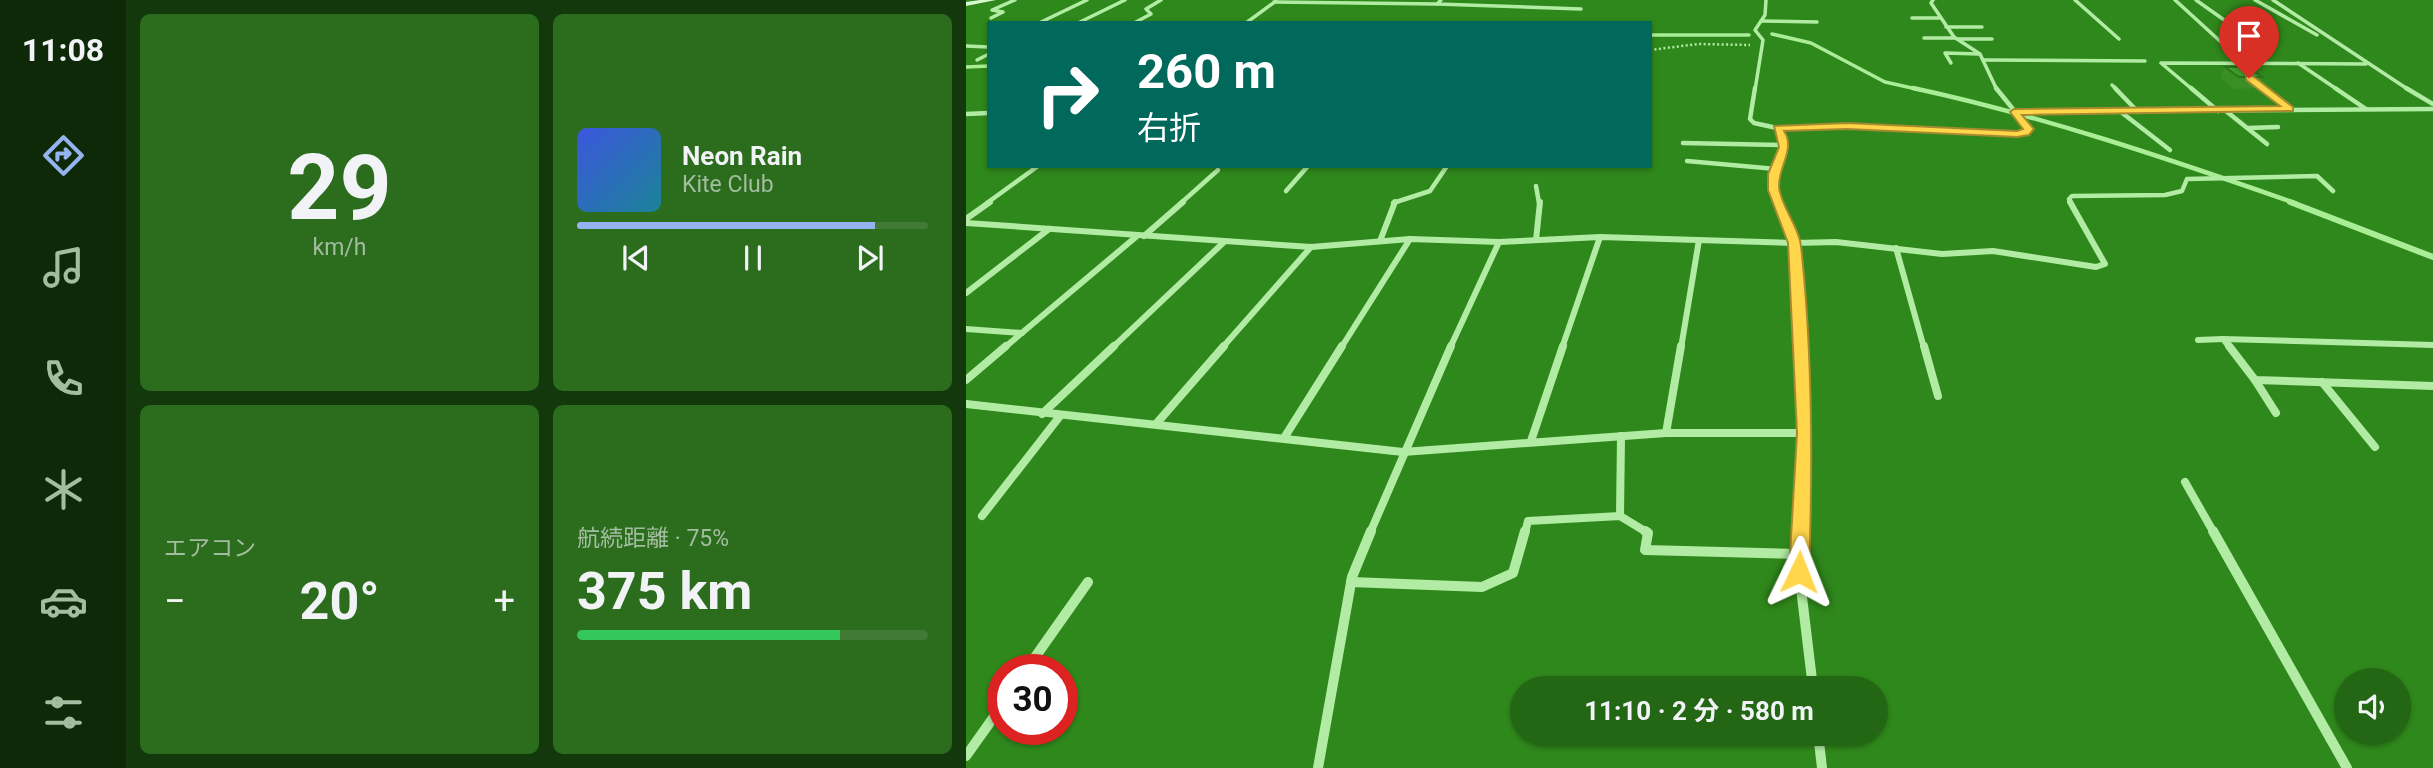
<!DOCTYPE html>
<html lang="ja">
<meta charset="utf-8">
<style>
:root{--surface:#236614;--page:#2b6c1d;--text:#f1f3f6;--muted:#a3bda0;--line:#407a34;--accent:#95b2f1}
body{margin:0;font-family:Roboto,"Noto Sans JP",sans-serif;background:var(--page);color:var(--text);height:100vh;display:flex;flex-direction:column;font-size:26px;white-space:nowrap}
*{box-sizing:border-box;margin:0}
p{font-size:23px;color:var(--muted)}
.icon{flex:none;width:38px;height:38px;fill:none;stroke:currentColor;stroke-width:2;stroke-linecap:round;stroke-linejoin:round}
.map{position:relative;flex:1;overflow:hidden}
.sheet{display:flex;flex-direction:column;gap:14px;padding:14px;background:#13380b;width:840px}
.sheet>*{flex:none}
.banner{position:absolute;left:21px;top:21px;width:665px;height:147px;border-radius:0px;box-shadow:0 2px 5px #0004;background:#00695c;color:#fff;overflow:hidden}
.tools{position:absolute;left:1368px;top:668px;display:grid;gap:14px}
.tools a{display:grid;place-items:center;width:77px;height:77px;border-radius:50%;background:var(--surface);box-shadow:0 2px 5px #0004;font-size:35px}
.speed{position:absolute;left:21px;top:654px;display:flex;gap:14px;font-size:35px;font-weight:700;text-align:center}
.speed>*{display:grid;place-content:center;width:91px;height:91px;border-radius:50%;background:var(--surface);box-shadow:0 2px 5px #0004;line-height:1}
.speed .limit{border:10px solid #d22;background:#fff;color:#111}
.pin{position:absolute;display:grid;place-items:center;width:60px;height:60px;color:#fff;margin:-72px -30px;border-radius:50% 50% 50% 0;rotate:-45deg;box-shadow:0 0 7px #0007}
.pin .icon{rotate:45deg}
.me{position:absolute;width:77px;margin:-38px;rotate:2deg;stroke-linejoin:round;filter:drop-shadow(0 0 5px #0008)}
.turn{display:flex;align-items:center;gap:24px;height:147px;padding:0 35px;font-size:32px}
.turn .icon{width:91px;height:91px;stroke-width:2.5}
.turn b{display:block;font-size:49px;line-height:60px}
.big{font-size:52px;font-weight:700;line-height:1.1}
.sheet .tile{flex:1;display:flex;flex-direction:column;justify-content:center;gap:10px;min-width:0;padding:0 24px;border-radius:10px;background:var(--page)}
.sheet .dial{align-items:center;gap:0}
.dial b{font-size:91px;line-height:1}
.song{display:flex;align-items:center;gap:21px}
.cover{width:84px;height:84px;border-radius:10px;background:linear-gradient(135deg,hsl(230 70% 55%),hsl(190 70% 35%))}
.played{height:7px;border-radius:4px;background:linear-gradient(90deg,var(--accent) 85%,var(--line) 85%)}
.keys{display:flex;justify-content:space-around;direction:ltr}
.heat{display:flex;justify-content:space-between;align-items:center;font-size:38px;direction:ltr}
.charge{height:10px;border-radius:5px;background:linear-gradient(90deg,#34c759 75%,var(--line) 0)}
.sheet .tiles{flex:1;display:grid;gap:14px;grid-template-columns:repeat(2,1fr)}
.trip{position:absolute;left:544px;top:676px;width:378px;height:70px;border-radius:35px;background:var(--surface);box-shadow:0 2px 5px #0004;font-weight:700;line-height:70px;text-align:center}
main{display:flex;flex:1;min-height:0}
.menu{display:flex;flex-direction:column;width:126px;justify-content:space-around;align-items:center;background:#0e2908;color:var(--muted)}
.menu .icon{width:49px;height:49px}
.menu .selected{color:var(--accent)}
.menu b{font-size:32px;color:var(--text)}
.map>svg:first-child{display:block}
</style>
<main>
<nav class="menu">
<b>11:08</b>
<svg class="icon selected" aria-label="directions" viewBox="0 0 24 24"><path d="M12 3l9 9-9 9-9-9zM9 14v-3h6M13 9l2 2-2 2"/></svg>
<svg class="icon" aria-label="music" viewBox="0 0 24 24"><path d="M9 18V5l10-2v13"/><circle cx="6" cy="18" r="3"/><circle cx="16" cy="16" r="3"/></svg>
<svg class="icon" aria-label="phone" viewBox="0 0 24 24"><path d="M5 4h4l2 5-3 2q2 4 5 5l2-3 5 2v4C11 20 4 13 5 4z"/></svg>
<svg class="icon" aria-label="climate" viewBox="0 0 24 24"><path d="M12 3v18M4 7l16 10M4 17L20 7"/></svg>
<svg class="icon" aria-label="car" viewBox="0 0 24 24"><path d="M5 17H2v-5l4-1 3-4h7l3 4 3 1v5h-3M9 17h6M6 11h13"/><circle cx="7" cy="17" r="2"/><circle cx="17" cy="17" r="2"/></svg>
<svg class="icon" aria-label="filters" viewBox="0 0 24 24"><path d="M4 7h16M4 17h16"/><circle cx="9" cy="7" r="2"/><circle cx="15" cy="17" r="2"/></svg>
</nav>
<section class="sheet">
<div class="tiles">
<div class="tile dial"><b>29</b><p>km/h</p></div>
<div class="tile">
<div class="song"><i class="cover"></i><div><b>Neon Rain</b><p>Kite Club</p></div></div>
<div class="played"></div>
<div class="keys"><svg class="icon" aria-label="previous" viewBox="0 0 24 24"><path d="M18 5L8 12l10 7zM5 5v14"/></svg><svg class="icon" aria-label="pause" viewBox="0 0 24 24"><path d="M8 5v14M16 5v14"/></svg><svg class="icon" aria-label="next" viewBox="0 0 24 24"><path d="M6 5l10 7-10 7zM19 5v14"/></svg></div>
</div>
<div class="tile"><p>エアコン</p>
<div class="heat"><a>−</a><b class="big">20°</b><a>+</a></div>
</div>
<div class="tile"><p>航続距離 · 75%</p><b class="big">375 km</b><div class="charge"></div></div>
</div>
</section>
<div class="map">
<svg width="1467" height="768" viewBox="0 0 1467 768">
<rect width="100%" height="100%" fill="#2f881b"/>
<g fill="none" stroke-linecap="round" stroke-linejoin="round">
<!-- stream-far2 -->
<g stroke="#a9ee97" stroke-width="3.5">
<path d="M806,34L845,43L919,82L955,90"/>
<path d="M684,35H783"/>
<path d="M0,67L23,66"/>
</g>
<!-- stream-far1 -->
<path stroke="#a9ee97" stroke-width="4.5" d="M947,88C1077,116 1203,159 1329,203"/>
<!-- stream -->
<path stroke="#a9ee97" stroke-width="6" d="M1324,202L1467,257"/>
<!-- path -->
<path stroke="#b2eca4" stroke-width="2.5" stroke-dasharray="2 2.5" stroke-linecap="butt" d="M684,50L732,44L784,45"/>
<!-- street-far4 -->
<g stroke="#b2eca4" stroke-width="3.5">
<path d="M475,0L471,4L615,9"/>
<path d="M967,0L965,3L988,37L1014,54L1031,90"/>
<path d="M1109,0L1153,39"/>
<path d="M1209,0L1255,42"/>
<path d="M1230,0L1261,22"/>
<path d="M1289,0L1351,35"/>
<path d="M1307,0L1443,90"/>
<path d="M308,2L471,4"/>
<path d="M25,18L37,12L26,10L49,0"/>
<path d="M946,18H973"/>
<path d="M795,21L851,22"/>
<path d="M73,23L121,0"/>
<path d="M112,23L159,0"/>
<path d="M168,23L185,14L180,9L195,0"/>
<path d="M280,23L310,1"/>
<path d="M980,27H1016"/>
<path d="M958,38H989"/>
<path d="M992,39H1026"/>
<path d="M0,46L23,47"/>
<path d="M11,60L23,54"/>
<path d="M1017,60L1179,61"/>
<path d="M985,63L979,53L1013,54"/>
<path d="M1332,63L1372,90"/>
<path d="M1285,80L1298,90"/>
<path d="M1146,85L1151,90"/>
<path d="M789,90L797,40L789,30L799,15L800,0"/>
<path d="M1227,90L1195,63L1400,64"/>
</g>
<!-- street-far3 -->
<g stroke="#b2eca4" stroke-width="4.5">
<path d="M789,88L784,119L788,123L811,128"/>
<path d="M1149,88L1172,112"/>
<path d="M1225,88L1252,111"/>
<path d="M1296,88L1323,108"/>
<path d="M1369,88L1400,109"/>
<path d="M1440,88L1467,104"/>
<path d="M1260,111L1301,144"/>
<path d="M1048,112L1467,109"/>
<path d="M1155,112L1204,150"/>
<path d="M0,114L23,113"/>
<path d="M1282,128L1312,127"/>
<path d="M717,143L818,145"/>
<path d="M721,161L810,169"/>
<path d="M570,186L573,203"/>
<path d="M320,191L342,166"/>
<path d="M21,203L72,166"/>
<path d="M215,203L252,170"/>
<path d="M427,203L464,191L481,166"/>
<path d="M811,203C800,170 825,153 811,128L881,126L1060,133L1063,129L1030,88"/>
<path d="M1105,203L1103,199L1106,196L1199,195L1216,191L1221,179L1351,176L1367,191"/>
</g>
<!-- street-far2 -->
<g stroke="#b2eca4" stroke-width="6">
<path d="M0,219L24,202"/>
<path d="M0,223L345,247L444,239L533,242L634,237L828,243L811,202"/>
<path d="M178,236L217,202"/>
<path d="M570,240L574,202"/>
<path d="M414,241L429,202"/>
<path d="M930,248L958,348"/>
<path d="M0,293L83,229"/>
<path d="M0,329L56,333"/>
<path d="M1232,340L1257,339"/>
<path d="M38,348L171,236"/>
<path d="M146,348L258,242"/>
<path d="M256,348L345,247"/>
<path d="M375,348L444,239"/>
<path d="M484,348L533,242"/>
<path d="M596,348L634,237"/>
<path d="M715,348L733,240"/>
<path d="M834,348L828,243L870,242L976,254L1027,251L1130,267L1139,264L1104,202"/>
<path d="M1264,348L1257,339L1467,345"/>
</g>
<!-- street-far1 -->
<g stroke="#b2eca4" stroke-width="8">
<path d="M834,346L839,433L835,533"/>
<path d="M958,346L972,396"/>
<path d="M1263,346L1289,380L1467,386"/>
<path d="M0,380L40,346"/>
<path d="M1289,380L1310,413"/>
<path d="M1356,382L1409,447"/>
<path d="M0,404L437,452L700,433H839"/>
<path d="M76,414L148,346"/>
<path d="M190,424L258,346"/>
<path d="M700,433L715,346"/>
<path d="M318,438L376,346"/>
<path d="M565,441L597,346"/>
<path d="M1219,482L1248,533"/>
<path d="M16,516L94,416"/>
<path d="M654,516L655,436"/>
<path d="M404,533L485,346"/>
<path d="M559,533L562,521L654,516L682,533"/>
</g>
<!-- street -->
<g stroke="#b2eca4" stroke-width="10">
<path d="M679,531L682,533L679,550L834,554"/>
<path d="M835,531L833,572L847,688"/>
<path d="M1247,531L1381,768"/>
<path d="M385,582L516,587L547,573L559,531"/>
<path d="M60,670L122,582"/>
<path d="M852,733L856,768"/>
<path d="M0,756L37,704"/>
<path d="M352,768L386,577L405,531"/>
</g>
<!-- secondary -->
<path fill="#d7f9d0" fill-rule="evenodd" d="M14,0H30L0,6V2Z"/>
</g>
<!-- wall -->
<path fill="#398f24" d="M1259,67L1296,77L1291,88L1268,89L1254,78Z"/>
<!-- building -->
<path fill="#42a62a" stroke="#2e741d" stroke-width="2" d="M1259,67H1281L1296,77H1273Z"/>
<!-- route -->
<path fill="#ffd54a" stroke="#a68a30" stroke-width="2" d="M1280,76H1287L1327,107V111L1056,115L1068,129L1063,135L1051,137L881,129L818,131C830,149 812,167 813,187C815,207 833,226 835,246C847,355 847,463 843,572L840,578L833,580L826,578L823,572L831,433L822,243L802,190V174L813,147L808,126L881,123L1051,131L1057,129L1044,112L1048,109L1314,106L1280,80Z"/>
</svg>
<div class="tools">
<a><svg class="icon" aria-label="sound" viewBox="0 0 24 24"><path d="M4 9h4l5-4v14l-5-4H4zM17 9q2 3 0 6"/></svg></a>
</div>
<div class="speed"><div class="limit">30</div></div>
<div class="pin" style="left:1283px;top:78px;background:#d93025"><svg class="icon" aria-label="arrive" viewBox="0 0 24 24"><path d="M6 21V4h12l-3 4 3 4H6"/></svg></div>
<svg class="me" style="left:833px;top:572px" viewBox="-20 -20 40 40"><path d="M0-17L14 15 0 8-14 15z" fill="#ffd54a" stroke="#fff" stroke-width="4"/></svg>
<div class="trip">11:10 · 2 分 · 580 m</div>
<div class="banner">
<div class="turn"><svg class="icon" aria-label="right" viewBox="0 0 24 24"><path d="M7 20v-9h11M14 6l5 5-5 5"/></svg><div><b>260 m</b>右折</div></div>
</div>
</div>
</main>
